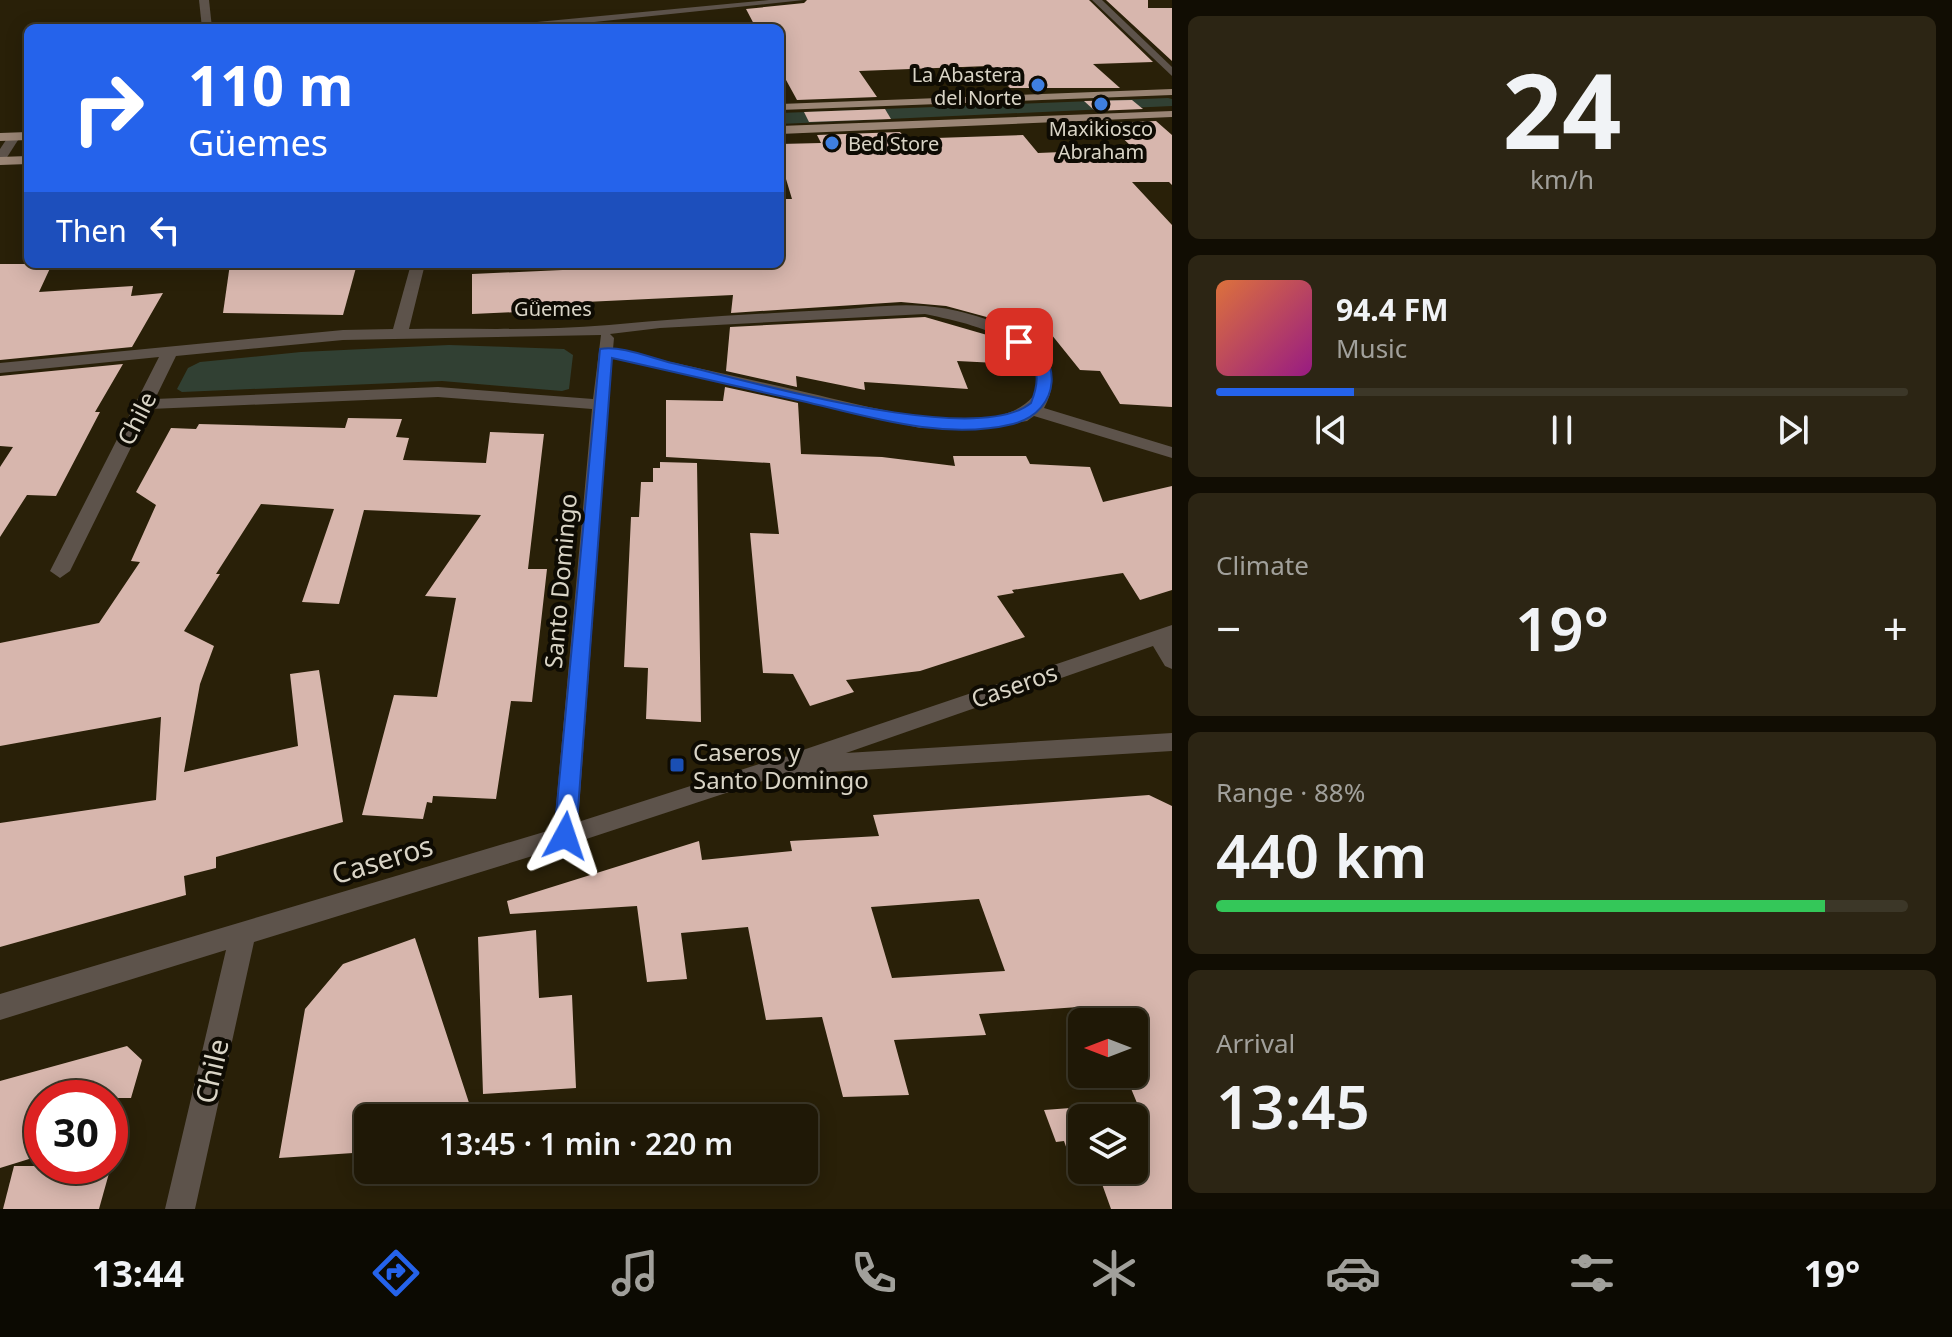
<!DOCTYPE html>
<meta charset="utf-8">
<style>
:root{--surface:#1f1806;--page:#2c2514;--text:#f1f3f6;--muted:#a1a09b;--line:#3c3728;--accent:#2563eb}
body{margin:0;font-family:"Noto Sans",sans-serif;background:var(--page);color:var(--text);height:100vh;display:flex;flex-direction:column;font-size:30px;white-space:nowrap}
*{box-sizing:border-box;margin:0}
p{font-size:26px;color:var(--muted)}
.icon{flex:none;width:44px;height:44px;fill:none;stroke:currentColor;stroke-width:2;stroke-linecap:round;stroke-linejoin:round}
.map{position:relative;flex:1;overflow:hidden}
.panel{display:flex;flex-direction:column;gap:16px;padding:16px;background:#110d03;width:780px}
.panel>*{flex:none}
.banner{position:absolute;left:24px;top:24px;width:760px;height:244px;border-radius:12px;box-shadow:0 4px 20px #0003,0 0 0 2px var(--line);background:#2563eb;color:#fff;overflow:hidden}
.needle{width:52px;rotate:270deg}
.tools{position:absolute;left:1068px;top:1008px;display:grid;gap:16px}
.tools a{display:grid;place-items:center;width:80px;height:80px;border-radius:12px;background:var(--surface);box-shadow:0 4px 20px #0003,0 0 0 2px var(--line);font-size:40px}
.speed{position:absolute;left:24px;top:1080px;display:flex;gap:16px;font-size:40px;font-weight:700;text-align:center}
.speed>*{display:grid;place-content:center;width:104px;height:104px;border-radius:50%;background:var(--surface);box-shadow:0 4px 20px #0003,0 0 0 2px var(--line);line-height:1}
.speed .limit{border:12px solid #d22;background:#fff;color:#111}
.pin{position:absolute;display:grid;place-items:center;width:68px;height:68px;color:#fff;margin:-34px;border-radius:16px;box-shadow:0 4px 12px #0006}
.me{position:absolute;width:88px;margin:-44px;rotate:5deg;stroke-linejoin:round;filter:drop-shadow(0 0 6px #0008)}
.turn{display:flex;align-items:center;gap:28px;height:168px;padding:0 32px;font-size:36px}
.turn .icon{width:104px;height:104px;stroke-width:2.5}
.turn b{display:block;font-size:56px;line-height:68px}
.then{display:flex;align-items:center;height:76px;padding:0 32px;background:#0003;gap:16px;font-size:30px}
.big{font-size:60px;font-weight:600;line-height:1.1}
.panel .card{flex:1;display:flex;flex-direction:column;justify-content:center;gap:12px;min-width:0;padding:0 28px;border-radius:12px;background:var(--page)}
.panel .dial{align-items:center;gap:0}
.dial b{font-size:104px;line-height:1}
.song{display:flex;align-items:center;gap:24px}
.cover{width:96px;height:96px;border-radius:12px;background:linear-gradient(135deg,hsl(20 70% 55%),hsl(310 70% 35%))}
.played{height:8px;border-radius:4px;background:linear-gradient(90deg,var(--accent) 20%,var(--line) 20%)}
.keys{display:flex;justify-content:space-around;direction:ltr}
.heat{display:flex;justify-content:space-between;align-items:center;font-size:44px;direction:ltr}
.charge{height:12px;border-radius:6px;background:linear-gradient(90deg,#34c759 88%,var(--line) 0)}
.trip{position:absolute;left:354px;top:1104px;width:464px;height:80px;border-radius:12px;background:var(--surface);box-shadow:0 4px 20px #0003,0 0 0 2px var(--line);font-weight:600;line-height:80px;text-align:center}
.menu{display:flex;height:128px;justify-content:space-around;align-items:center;background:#0c0a02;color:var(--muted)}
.menu .icon{width:56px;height:56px}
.menu .active{color:var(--accent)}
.menu b{font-size:36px;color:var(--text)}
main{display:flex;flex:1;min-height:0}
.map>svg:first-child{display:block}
</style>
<main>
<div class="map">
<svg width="1172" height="1209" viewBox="0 0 1172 1209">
<rect width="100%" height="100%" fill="#292008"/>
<!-- green -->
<g fill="#314033">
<path d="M1168,98L1172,99V106L780,124V113Z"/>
<path d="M449,345L564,349L573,355L569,389L562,391L442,381L182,392L177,389L188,368L200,362L301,352Z"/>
</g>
<!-- building -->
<g fill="#d7b6ad" fill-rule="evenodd">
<path d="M807,0H1089L1153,62L1093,64L1120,88H1010L988,66L859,71L877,97L797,100L780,69V28H756L746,9L804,3Z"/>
<path d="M1106,0H1148V8H1172V61Z"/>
<path d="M1132,100L1143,109L1095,111L1084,101Z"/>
<path d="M885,109L891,119L809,122L804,112Z"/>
<path d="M1156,121L1172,135V185L1169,182H1132L1172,225V407L1120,404L1100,371L1080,370L1047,329L1021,333L994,319L946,306L901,302L731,313L733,295L585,302L586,309L472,314V274L606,268L605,264H780V199H792L780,159V144L821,143L817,135L900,132L906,139L1023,135L1038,153L1134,149L1107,123Z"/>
<path d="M0,264H52L39,292L133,286L131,296L163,293L132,347L0,360Z"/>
<path d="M230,264H357L343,315L223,313Z"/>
<path d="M925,317L994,337L990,338L997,363L957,361L968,389L864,382L865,390L796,376L797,387L726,371L730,327Z"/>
<path d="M123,364L95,412H100L56,496L27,495L0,537V467L13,447L0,446V376Z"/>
<path d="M725,387L798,403L801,454L882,457L955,466L953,456H1026L1030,464L1090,467L1103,502L1172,486V590L1140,600L1123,573L1012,590L1014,593L997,596L1025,637L920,671L846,680L854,692L810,706L793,674L763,673L750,533L779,534L770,463L666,457V400L723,401Z"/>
<path d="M348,418L402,419L396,437L409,438L403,460L486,463L490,432L544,434L528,569H547L532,702L511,701L496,799L433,796L432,803L427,802L423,819L362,815L394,695L437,697L456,598L425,596L481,515L364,510L339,604L302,602L334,509L261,504L216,574H220L184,631L214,646L200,684L184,772L298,746L290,674L319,670L343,822L216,857V868L184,876L186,895L0,947V823L156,800L161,717L0,746V643L99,623L140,562L131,561L156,505L136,492L171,428L196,429L199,424L345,428Z"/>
<path d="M660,462L697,463L701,722L646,719L648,668L624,667L631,517H639L641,482H653V468H660Z"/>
<path d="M1149,795L1172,806V1209H1111L1097,1170H1134V1118H1082V1157L1070,1158L1064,1141L1056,1142L1044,1110L1137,1103L1125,1074H1134V1022H1098L1095,1013L1080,1014L1078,1007L979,1014L986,1035L894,1040L909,1095L843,1097L822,1017L766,1020L748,927L681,933L687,979L647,982L637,906L510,914L507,901L699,841L702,860L792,851L790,841L879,836L873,815ZM979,899L1005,971L892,978L871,907Z"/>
<path d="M536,930L539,998L572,995L576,1088L483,1094L478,937Z"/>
<path d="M415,938L474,1118H368V1152L279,1158L305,1009L343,964Z"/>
<path d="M127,1046L142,1060L131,1098H42V1155L0,1168V1081Z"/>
<path d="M14,1166H111L99,1209H3Z"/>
</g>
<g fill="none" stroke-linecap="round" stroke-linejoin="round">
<!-- minor -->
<g fill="#5d534b" fill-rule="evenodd">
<path d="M199,0H209L212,28H202Z"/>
<path d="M769,0H804L537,28H501L506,25Z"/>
<path d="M1092,0H1102L1172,67V76Z"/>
<path d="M10,134L20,137L4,162L0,163V149Z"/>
<path d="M411,264H425L409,329C475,328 543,331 609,325C682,318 754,314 828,310C859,309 893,303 925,306C973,309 1081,342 1044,408L1172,447V458L1034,416L1027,421L980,429L920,428L612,358L578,822L781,757L795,756L797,752L1172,625V669L1165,666L1153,646L846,753L1172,733V751L781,775L565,846L254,942L195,1209H165L226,950L0,1020V994L554,829L592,409L438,397L150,409L70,571L60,578L50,571L159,357L0,373V363L343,330L393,329ZM925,314C957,321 989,327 1016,347C1066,385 1024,417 977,419C919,421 865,406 809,393C744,378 678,364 613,349L614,338L610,334L660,328ZM601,335L593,399L438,387L155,399L176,356L343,340Z"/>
</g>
<!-- primary -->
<g fill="#9a8575" fill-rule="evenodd">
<path d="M1172,89V95L780,110V104Z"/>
<path d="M1172,111V117L780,134V126Z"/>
<path d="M28,132V140L0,141V133Z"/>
<path d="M28,156V164L0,165V157Z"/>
</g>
</g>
<!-- route -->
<path fill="#2563eb" stroke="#184099" stroke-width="2" d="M1019,338C1065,352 1062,412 1013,424C944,441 870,417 802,401C739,387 675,372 612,358L576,836L573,842L565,845L557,842L554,836L600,349C621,345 651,358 672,363C745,379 975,449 1031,403C1044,370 1034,364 1012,342Z"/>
<!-- markers -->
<g fill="#3f7fe0" stroke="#0e0b03" stroke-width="3">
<circle cx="1038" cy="85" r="8"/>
<circle cx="1101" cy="104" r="8"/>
<circle cx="832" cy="143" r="8"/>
</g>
<rect fill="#1a4fb4" stroke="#0e0b03" stroke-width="3" x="669" y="757" width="16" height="16" rx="4"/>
<g text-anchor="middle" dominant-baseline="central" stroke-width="8" stroke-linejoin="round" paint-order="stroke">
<!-- far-poi labels -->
<g font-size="20" fill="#d9d4c6" stroke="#0e0b03" text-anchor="end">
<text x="1022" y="74">La Abastera<tspan x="1022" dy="23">del Norte</tspan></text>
<text x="1101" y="128" text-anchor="middle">Maxikiosco<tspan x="1101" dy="23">Abraham</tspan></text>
<text x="848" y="143" text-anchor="start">Bed Store</text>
</g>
<!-- far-street labels -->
<g font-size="20" fill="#d9d4c6" stroke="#0e0b03">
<text x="553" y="308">Güemes</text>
</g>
<!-- street labels -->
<g font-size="24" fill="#d9d4c6" stroke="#0e0b03">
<text transform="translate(136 418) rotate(-63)">Chile</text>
<text transform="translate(560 581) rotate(-85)">Santo Domingo</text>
<text transform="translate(1014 685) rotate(-19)">Caseros</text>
</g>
<!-- poi labels -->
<g font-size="24" fill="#d9d4c6" stroke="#0e0b03" text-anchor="start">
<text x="693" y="751">Caseros y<tspan x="693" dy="28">Santo Domingo</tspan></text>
</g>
<!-- near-street labels -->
<g font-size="28" fill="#d9d4c6" stroke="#0e0b03">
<text transform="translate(382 859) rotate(-17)">Caseros</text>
<text transform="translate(211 1071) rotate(-77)">Chile</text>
</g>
</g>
</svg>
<div class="tools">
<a><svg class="needle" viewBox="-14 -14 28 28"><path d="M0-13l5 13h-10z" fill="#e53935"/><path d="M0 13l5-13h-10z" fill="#a1a09b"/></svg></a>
<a><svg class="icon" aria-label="layers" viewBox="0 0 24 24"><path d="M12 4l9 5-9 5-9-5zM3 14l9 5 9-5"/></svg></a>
</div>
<div class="speed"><div class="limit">30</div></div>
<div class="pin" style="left:1019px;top:342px;background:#d93025"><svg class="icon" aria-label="arrive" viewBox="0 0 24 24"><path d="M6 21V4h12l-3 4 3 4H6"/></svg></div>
<svg class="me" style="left:565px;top:836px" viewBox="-20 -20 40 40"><path d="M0-17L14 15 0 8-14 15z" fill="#2563eb" stroke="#fff" stroke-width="4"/></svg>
<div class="trip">13:45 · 1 min · 220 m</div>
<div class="banner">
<div class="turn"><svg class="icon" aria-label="right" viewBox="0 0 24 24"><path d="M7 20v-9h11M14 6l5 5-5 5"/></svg><div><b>110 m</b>Güemes</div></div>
<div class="then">Then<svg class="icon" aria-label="left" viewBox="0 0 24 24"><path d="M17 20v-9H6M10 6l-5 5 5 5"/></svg></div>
</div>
</div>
<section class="panel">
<div class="card dial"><b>24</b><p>km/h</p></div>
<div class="card">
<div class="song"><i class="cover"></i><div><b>94.4 FM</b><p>Music</p></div></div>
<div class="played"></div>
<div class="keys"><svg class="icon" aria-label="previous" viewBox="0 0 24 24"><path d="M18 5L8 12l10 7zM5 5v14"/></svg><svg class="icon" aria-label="pause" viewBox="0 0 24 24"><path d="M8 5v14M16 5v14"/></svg><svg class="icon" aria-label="next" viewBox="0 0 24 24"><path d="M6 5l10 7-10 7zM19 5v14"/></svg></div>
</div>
<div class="card"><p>Climate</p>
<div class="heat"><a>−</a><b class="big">19°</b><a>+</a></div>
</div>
<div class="card"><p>Range · 88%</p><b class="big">440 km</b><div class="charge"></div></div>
<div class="card"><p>Arrival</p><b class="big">13:45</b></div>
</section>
</main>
<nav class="menu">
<b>13:44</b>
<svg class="icon active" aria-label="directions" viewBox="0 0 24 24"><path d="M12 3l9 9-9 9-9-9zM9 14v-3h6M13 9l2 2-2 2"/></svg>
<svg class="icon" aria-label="music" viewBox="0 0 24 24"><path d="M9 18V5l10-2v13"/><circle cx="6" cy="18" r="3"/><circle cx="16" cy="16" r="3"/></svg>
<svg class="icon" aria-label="phone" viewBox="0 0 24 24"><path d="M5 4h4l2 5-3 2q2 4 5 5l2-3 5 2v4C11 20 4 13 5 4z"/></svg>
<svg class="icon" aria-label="climate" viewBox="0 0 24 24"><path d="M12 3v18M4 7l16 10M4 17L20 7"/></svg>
<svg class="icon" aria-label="car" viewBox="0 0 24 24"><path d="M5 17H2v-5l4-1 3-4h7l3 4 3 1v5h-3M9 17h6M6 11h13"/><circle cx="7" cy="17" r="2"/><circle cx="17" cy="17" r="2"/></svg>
<svg class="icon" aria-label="filters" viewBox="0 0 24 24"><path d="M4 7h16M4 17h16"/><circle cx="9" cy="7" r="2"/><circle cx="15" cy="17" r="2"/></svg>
<b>19°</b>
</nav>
